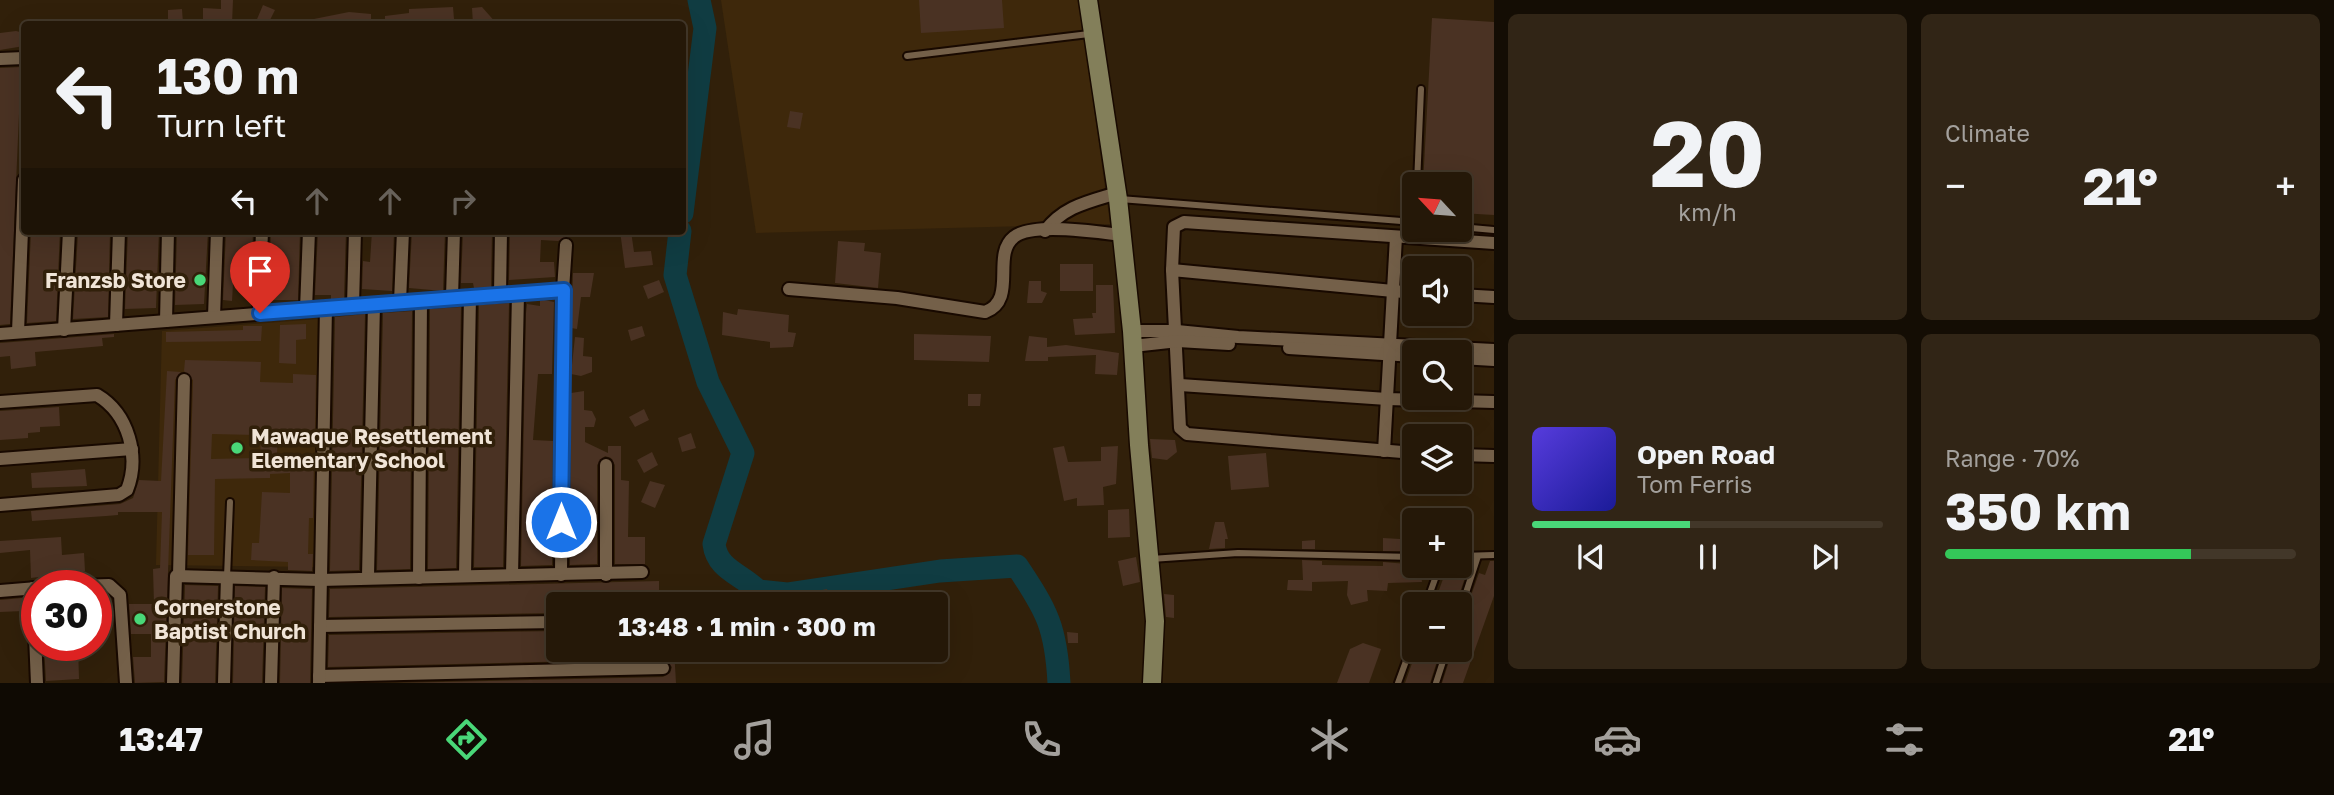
<!DOCTYPE html>
<meta charset="utf-8">
<style>
:root{--surface:#251808;--page:#312516;--text:#f1f3f6;--muted:#a3a09c;--line:#423729;--accent:#49d778}
body{margin:0;font-family:"Golos Text",sans-serif;background:var(--page);color:var(--text);height:100vh;display:flex;flex-direction:column;font-size:26px;white-space:nowrap}
*{box-sizing:border-box;margin:0}
p{font-size:23px;color:var(--muted)}
.icon{flex:none;width:38px;height:38px;fill:none;stroke:currentColor;stroke-width:2;stroke-linecap:round;stroke-linejoin:round}
.map{position:relative;flex:1;overflow:hidden}
.drawer{display:flex;flex-direction:column;gap:14px;padding:14px;background:#140d04;width:840px}
.drawer>*{flex:none}
.top-card{position:absolute;left:21px;top:21px;width:665px;height:214px;border-radius:7px;box-shadow:0 7px 28px #0002,0 0 0 2px var(--line);background:#251808;color:var(--text);overflow:hidden}
.needle{width:46px;rotate:296deg}
.fabs{position:absolute;left:1402px;top:172px;display:grid;gap:14px}
.fabs a{display:grid;place-items:center;width:70px;height:70px;border-radius:7px;background:var(--surface);box-shadow:0 7px 28px #0002,0 0 0 2px var(--line);font-size:35px}
.speed{position:absolute;left:21px;top:570px;display:flex;gap:14px;font-size:35px;font-weight:700;text-align:center}
.speed>*{display:grid;place-content:center;width:91px;height:91px;border-radius:50%;background:var(--surface);box-shadow:0 7px 28px #0002,0 0 0 2px var(--line);line-height:1}
.speed .limit{border:10px solid #d22;background:#fff;color:#111}
.pin{position:absolute;display:grid;place-items:center;width:60px;height:60px;color:#fff;margin:-72px -30px;border-radius:50% 50% 50% 0;rotate:-45deg;box-shadow:0 0 7px #0007}
.pin .icon{rotate:45deg}
.me{position:absolute;width:77px;margin:-38px;rotate:0deg;stroke-linejoin:round;filter:drop-shadow(0 0 5px #0008)}
.turn{display:flex;align-items:center;gap:24px;height:147px;padding:0 21px;font-size:32px}
.turn .icon{width:91px;height:91px;stroke-width:2.5}
.turn b{display:block;font-size:49px;line-height:60px}
.lanes{display:flex;align-items:center;height:66px;padding:0 21px;background:#0003;justify-content:center;gap:35px;direction:ltr}
.lanes .off{opacity:.35}
.big{font-size:52px;font-weight:700;line-height:1.1}
.drawer .card{flex:1;display:flex;flex-direction:column;justify-content:center;gap:10px;min-width:0;padding:0 24px;border-radius:10px;background:var(--page)}
.drawer .dial{align-items:center;gap:0}
.dial b{font-size:91px;line-height:1}
.song{display:flex;align-items:center;gap:21px}
.cover{width:84px;height:84px;border-radius:10px;background:linear-gradient(135deg,hsl(250 70% 55%),hsl(240 70% 35%))}
.played{height:7px;border-radius:4px;background:linear-gradient(90deg,var(--accent) 45%,var(--line) 45%)}
.keys{display:flex;justify-content:space-around;direction:ltr}
.heat{display:flex;justify-content:space-between;align-items:center;font-size:38px;direction:ltr}
.charge{height:10px;border-radius:5px;background:linear-gradient(90deg,#34c759 70%,var(--line) 0)}
.drawer .tiles{flex:1;display:grid;gap:14px;grid-template-columns:repeat(2,1fr)}
.trip{position:absolute;left:546px;top:592px;width:402px;height:70px;border-radius:7px;background:var(--surface);box-shadow:0 7px 28px #0002,0 0 0 2px var(--line);font-weight:700;line-height:70px;text-align:center}
.dock{display:flex;height:112px;justify-content:space-around;align-items:center;background:#0f0a03;color:var(--muted)}
.dock .icon{width:49px;height:49px}
.dock .active{color:var(--accent)}
.dock b{font-size:32px;color:var(--text)}
main{display:flex;flex:1;min-height:0}
.map>svg:first-child{display:block}
</style>
<main>
<div class="map">
<svg width="1494" height="683" viewBox="0 0 1494 683">
<rect width="100%" height="100%" fill="#31200a"/>
<!-- built -->
<g fill="#3e280b">
<path d="M721,0H1079L1110,224L756,233Z"/>
<path d="M318,319L314,567L156,565L162,331Z"/>
</g>
<g fill="none" stroke-linecap="round" stroke-linejoin="round">
<!-- river -->
<g stroke="#103c42" stroke-width="23">
<path d="M682,213L705,28L699,0"/>
<path d="M680,231L675,275L708,382L743,453L714,544C717,570 742,574 758,591L787,594L940,571L1017,566C1047,611 1056,627 1059,683"/>
</g>
</g>
<!-- building -->
<g fill="#4a3223" fill-rule="evenodd">
<path d="M221,0H233L232,24H203V8L221,9Z"/>
<path d="M919,0H1002L1004,28L921,33Z"/>
<path d="M263,5L275,10L268,24H255Z"/>
<path d="M453,7L454,19L426,23L385,22V16L409,13V9Z"/>
<path d="M482,7L497,24H473L472,8Z"/>
<path d="M182,9L183,24H168V10Z"/>
<path d="M349,12L371,14V24H314V19Z"/>
<path d="M1432,18L1494,22V215L1460,213V184H1423Z"/>
<path d="M16,31L24,33V46L0,50V33Z"/>
<path d="M21,67L10,324L0,325V68Z"/>
<path d="M790,111L803,113L800,129L787,127Z"/>
<path d="M31,231H60L56,321L27,323Z"/>
<path d="M128,231H159L156,308L125,309Z"/>
<path d="M177,231H208L204,304L175,305Z"/>
<path d="M226,231H253L251,286L233,284L232,301L223,300Z"/>
<path d="M271,231H300L298,300H268Z"/>
<path d="M318,231H346L344,298L331,299V295H315Z"/>
<path d="M372,231H394L392,291L362,289L363,261L370,262Z"/>
<path d="M412,231H445L443,291L409,288Z"/>
<path d="M463,231H492L491,287L474,288L473,283H461Z"/>
<path d="M510,231H569V237L558,241L541,240L540,262H554L555,277L509,280Z"/>
<path d="M620,231H631L634,252L651,251L653,265L625,268Z"/>
<path d="M94,232H110L108,317L73,319L78,233Z"/>
<path d="M838,241L865,243L864,251L881,253L878,288L835,283Z"/>
<rect x="1060" y="264" width="33" height="27"/>
<path d="M573,273H594L590,297H581L577,329L571,328Z"/>
<path d="M659,280L664,292L648,299L643,286Z"/>
<path d="M1029,281H1041V291L1047,293L1042,303H1027Z"/>
<path d="M1096,285H1113L1115,333L1075,335L1073,319L1093,318L1092,313H1096Z"/>
<path d="M544,300L554,302L552,374H538L533,440L553,441L552,565L521,566L526,313L527,304L540,306V301Z"/>
<path d="M509,303L503,567H474L479,305Z"/>
<path d="M461,307L456,568L428,569L430,309Z"/>
<path d="M738,309L789,315L788,332L796,333L793,347L770,348V342L722,335L723,312L737,315Z"/>
<path d="M412,311L410,569L377,570L383,313Z"/>
<path d="M365,314L359,570L330,571L335,317Z"/>
<path d="M306,324V339L296,340V364L279,363L280,325Z"/>
<path d="M243,326H262L261,341L166,342V332L243,330Z"/>
<path d="M642,326L645,336L631,341L628,330Z"/>
<path d="M114,334V337L102,338L103,346L35,352L36,366L11,369L10,356L0,357V343Z"/>
<path d="M914,334L991,336L989,362L914,360Z"/>
<path d="M1029,336L1047,338V347L1066,345L1119,353L1117,375L1095,374L1096,355L1048,357V361H1025Z"/>
<path d="M575,337L584,338L583,356L592,357V372L581,376L571,374Z"/>
<path d="M185,360L261,362L260,382L293,383V374L316,375L315,435L278,434L277,455L314,457L313,518H309L308,554H313L312,571L288,570V562L251,560L252,543H259L262,492L290,493V473L270,474V478L215,479L214,555H188L193,380L184,371ZM212,434L261,435L260,458L211,459Z"/>
<path d="M167,371L181,372L175,380L164,682L135,683L133,657H151V634H131L129,604H154L153,569L160,568L162,512H118V515L106,516L32,521L31,511L120,504L133,498L139,480L161,481Z"/>
<path d="M584,391V410L592,411L596,419L594,427H585V442L608,453V446H621V480L629,481L628,537H645V564H615V465L611,458L605,456L597,465V564L570,565L571,393Z"/>
<path d="M968,394H981L980,406H968Z"/>
<path d="M59,407L60,426L40,427V432L28,433V438L0,440V411Z"/>
<path d="M644,409L649,420L635,427L629,417Z"/>
<path d="M691,433L696,448L682,452L678,438Z"/>
<path d="M1150,439L1175,440L1177,452L1167,460L1152,458Z"/>
<path d="M1064,446L1068,462L1101,461V447L1118,446L1116,484L1103,487L1104,505L1077,506V498L1064,501L1053,448Z"/>
<path d="M652,452L658,465L644,473L637,460Z"/>
<path d="M1266,453L1269,487L1231,490L1228,456Z"/>
<path d="M85,469L87,486L32,488L31,473Z"/>
<path d="M650,481L665,485L655,508L641,502Z"/>
<path d="M1129,509L1130,537L1108,538V510Z"/>
<path d="M1215,522H1224L1228,539H1225V548L1209,549Z"/>
<path d="M61,537L62,555L84,553L85,571L31,578L30,550L0,553V541Z"/>
<path d="M1383,538L1400,539V551H1383Z"/>
<path d="M1315,540V549H1302V541Z"/>
<path d="M1136,557L1140,582L1123,586L1118,561Z"/>
<path d="M1302,560L1322,561V565L1383,566V562L1420,565L1422,582L1388,583L1387,591L1367,590L1368,601L1351,605L1347,595L1348,581L1312,582V591L1287,590L1288,580H1303Z"/>
<path d="M1490,561H1494V596L1463,683H1442L1453,649H1460L1474,604H1468L1479,573L1485,575Z"/>
<path d="M1448,565L1468,569L1456,604H1434Z"/>
<path d="M659,581V601L558,604V613L329,617L330,589Z"/>
<path d="M185,585L218,586L215,683H182Z"/>
<path d="M235,586L265,587L262,683H233Z"/>
<path d="M282,588L312,589L310,683H280Z"/>
<path d="M827,589L830,598L815,602L812,592Z"/>
<path d="M96,594H106L111,599L112,612L96,613Z"/>
<path d="M1164,594L1174,595V618L1166,617Z"/>
<path d="M22,598L23,611L0,612V600Z"/>
<path d="M558,631V649H674L676,683H394L663,677L670,673L672,667L663,659L328,667L329,635Z"/>
<path d="M1067,632L1078,633V643H1068Z"/>
<path d="M1363,643L1381,649L1369,683H1337L1350,649Z"/>
<path d="M44,646H78L79,679L46,681Z"/>
<path d="M1417,649H1441L1430,683H1405Z"/>
</g>
<g fill="none" stroke-linecap="round" stroke-linejoin="round">
<!-- lane casing -->
<g stroke="#180900" stroke-width="10">
<g id="lane">
<path d="M907,56L1089,34"/>
<path d="M1417,184L1421,89"/>
<path d="M1120,199L1414,222"/>
<path d="M1460,227L1494,230"/>
<path d="M1460,556L1494,555"/>
<path d="M1151,559L1238,553L1414,557"/>
<path d="M227,577L230,502"/>
<path d="M1426,604L1440,565"/>
<path d="M1460,611L1478,556"/>
<path d="M1398,683L1414,639"/>
<path d="M1436,683L1447,649"/>
</g>
</g>
<!-- street casing -->
<g stroke="#180900" stroke-width="16">
<g id="street">
<path d="M0,59L24,58"/>
<path d="M1045,231C1064,206 1088,202 1117,193"/>
<path d="M1172,270L1174,227L1184,222L1494,243"/>
<path d="M789,289L897,298L985,312C1018,300 991,255 1014,237C1032,222 1099,232 1121,235"/>
<path d="M1414,293L1172,270L1180,428L1187,434L1414,453"/>
<path d="M500,294L501,231"/>
<path d="M1460,295L1494,297"/>
<path d="M452,297L454,231"/>
<path d="M400,302L403,231"/>
<path d="M353,305L355,231"/>
<path d="M306,310L309,231"/>
<path d="M259,313L262,231"/>
<path d="M214,317L217,231"/>
<path d="M166,321L168,231"/>
<path d="M116,325L119,231"/>
<path d="M64,330L69,231"/>
<path d="M1132,331H1177L1238,337L1494,350"/>
<path d="M18,332L24,180"/>
<path d="M0,334L563,290L566,245"/>
<path d="M1133,346L1178,341L1229,344"/>
<path d="M1289,348L1414,356"/>
<path d="M1460,358L1494,360"/>
<path d="M1180,385L1387,399L1494,402"/>
<path d="M0,402L97,395C129,414 140,457 127,490L119,495L0,505"/>
<path d="M1384,451L1396,237"/>
<path d="M1460,455L1494,456"/>
<path d="M0,459L132,449"/>
<path d="M606,465V575"/>
<path d="M179,575L184,380"/>
<path d="M465,575L470,296"/>
<path d="M512,575L518,294"/>
<path d="M561,575L563,290"/>
<path d="M368,576L374,304"/>
<path d="M419,578L421,300"/>
<path d="M78,586L109,585L120,595L126,683"/>
<path d="M33,588L37,683"/>
<path d="M0,591L37,588"/>
<path d="M320,626L558,622"/>
<path d="M319,676L663,668"/>
<path d="M173,683L176,576L320,580L642,572"/>
<path d="M224,683L227,577"/>
<path d="M271,683L274,577"/>
<path d="M319,683L326,307"/>
</g>
</g>
<!-- secondary casing -->
<g stroke="#180900" stroke-width="21">
<path id="secondary" d="M1088,0L1118,199L1132,331L1139,445L1155,621L1152,683"/>
</g>
<!-- lane -->
<use href="#lane" stroke="#746049" stroke-width="6"/>
<!-- street -->
<use href="#street" stroke="#746049" stroke-width="12"/>
<!-- secondary -->
<use href="#secondary" stroke="#837f5a" stroke-width="18"/>
</g>
<g fill="none" stroke-linecap="round" stroke-linejoin="round">
<!-- route casing -->
<g stroke="#114b97" stroke-width="18">
<path id="route" d="M260,313L564,290L561,522"/>
</g>
<!-- route -->
<use href="#route" stroke="#1a73e8" stroke-width="12"/>
</g>
<!-- markers -->
<g fill="#49d778" stroke="#31200a" stroke-width="2.5">
<circle cx="200" cy="280" r="7"/>
<circle cx="237" cy="448" r="7"/>
<circle cx="140" cy="619" r="7"/>
</g>
<g text-anchor="middle" dominant-baseline="central" stroke-width="7" stroke-linejoin="round" paint-order="stroke">
<!-- poi labels -->
<g font-size="21" font-weight="bold" fill="#f0e4d7" stroke="#31200a" text-anchor="start">
<text x="186" y="280" text-anchor="end">Franzsb Store</text>
<text x="251" y="436">Mawaque Resettlement<tspan x="251" dy="24">Elementary School</tspan></text>
<text x="154" y="607">Cornerstone<tspan x="154" dy="24">Baptist Church</tspan></text>
</g>
</g>
</svg>
<div class="fabs">
<a><svg class="needle" viewBox="-14 -14 28 28"><path d="M0-13l5 13h-10z" fill="#e53935"/><path d="M0 13l5-13h-10z" fill="#a3a09c"/></svg></a>
<a><svg class="icon" aria-label="sound" viewBox="0 0 24 24"><path d="M4 9h4l5-4v14l-5-4H4zM17 9q2 3 0 6"/></svg></a>
<a><svg class="icon" aria-label="search" viewBox="0 0 24 24"><circle cx="10" cy="10" r="6"/><path d="M15 15l6 6"/></svg></a>
<a><svg class="icon" aria-label="layers" viewBox="0 0 24 24"><path d="M12 4l9 5-9 5-9-5zM3 14l9 5 9-5"/></svg></a>
<a>+</a>
<a>−</a>
</div>
<div class="speed"><div class="limit">30</div></div>
<div class="pin" style="left:260px;top:313px;background:#d93025"><svg class="icon" aria-label="arrive" viewBox="0 0 24 24"><path d="M6 21V4h12l-3 4 3 4H6"/></svg></div>
<svg class="me" style="left:561px;top:522px" viewBox="-20 -20 40 40"><circle r="17" fill="#1a73e8" stroke="#fff" stroke-width="3"/><path d="M0-11L8 9 0 5-8 9z" fill="#fff"/></svg>
<div class="trip">13:48 · 1 min · 300 m</div>
<div class="top-card">
<div class="turn"><svg class="icon" aria-label="left" viewBox="0 0 24 24"><path d="M17 20v-9H6M10 6l-5 5 5 5"/></svg><div><b>130 m</b>Turn left</div></div>
<div class="lanes"><svg class="icon" aria-label="left" viewBox="0 0 24 24"><path d="M17 20v-9H6M10 6l-5 5 5 5"/></svg><svg class="icon off" aria-label="ahead" viewBox="0 0 24 24"><path d="M12 20V5M6 11l6-6 6 6"/></svg><svg class="icon off" aria-label="ahead" viewBox="0 0 24 24"><path d="M12 20V5M6 11l6-6 6 6"/></svg><svg class="icon off" aria-label="right" viewBox="0 0 24 24"><path d="M7 20v-9h11M14 6l5 5-5 5"/></svg></div>
</div>
</div>
<section class="drawer">
<div class="tiles">
<div class="card dial"><b>20</b><p>km/h</p></div>
<div class="card"><p>Climate</p>
<div class="heat"><a>−</a><b class="big">21°</b><a>+</a></div>
</div>
<div class="card">
<div class="song"><i class="cover"></i><div><b>Open Road</b><p>Tom Ferris</p></div></div>
<div class="played"></div>
<div class="keys"><svg class="icon" aria-label="previous" viewBox="0 0 24 24"><path d="M18 5L8 12l10 7zM5 5v14"/></svg><svg class="icon" aria-label="pause" viewBox="0 0 24 24"><path d="M8 5v14M16 5v14"/></svg><svg class="icon" aria-label="next" viewBox="0 0 24 24"><path d="M6 5l10 7-10 7zM19 5v14"/></svg></div>
</div>
<div class="card"><p>Range · 70%</p><b class="big">350 km</b><div class="charge"></div></div>
</div>
</section>
</main>
<nav class="dock">
<b>13:47</b>
<svg class="icon active" aria-label="directions" viewBox="0 0 24 24"><path d="M12 3l9 9-9 9-9-9zM9 14v-3h6M13 9l2 2-2 2"/></svg>
<svg class="icon" aria-label="music" viewBox="0 0 24 24"><path d="M9 18V5l10-2v13"/><circle cx="6" cy="18" r="3"/><circle cx="16" cy="16" r="3"/></svg>
<svg class="icon" aria-label="phone" viewBox="0 0 24 24"><path d="M5 4h4l2 5-3 2q2 4 5 5l2-3 5 2v4C11 20 4 13 5 4z"/></svg>
<svg class="icon" aria-label="climate" viewBox="0 0 24 24"><path d="M12 3v18M4 7l16 10M4 17L20 7"/></svg>
<svg class="icon" aria-label="car" viewBox="0 0 24 24"><path d="M5 17H2v-5l4-1 3-4h7l3 4 3 1v5h-3M9 17h6M6 11h13"/><circle cx="7" cy="17" r="2"/><circle cx="17" cy="17" r="2"/></svg>
<svg class="icon" aria-label="filters" viewBox="0 0 24 24"><path d="M4 7h16M4 17h16"/><circle cx="9" cy="7" r="2"/><circle cx="15" cy="17" r="2"/></svg>
<b>21°</b>
</nav>
